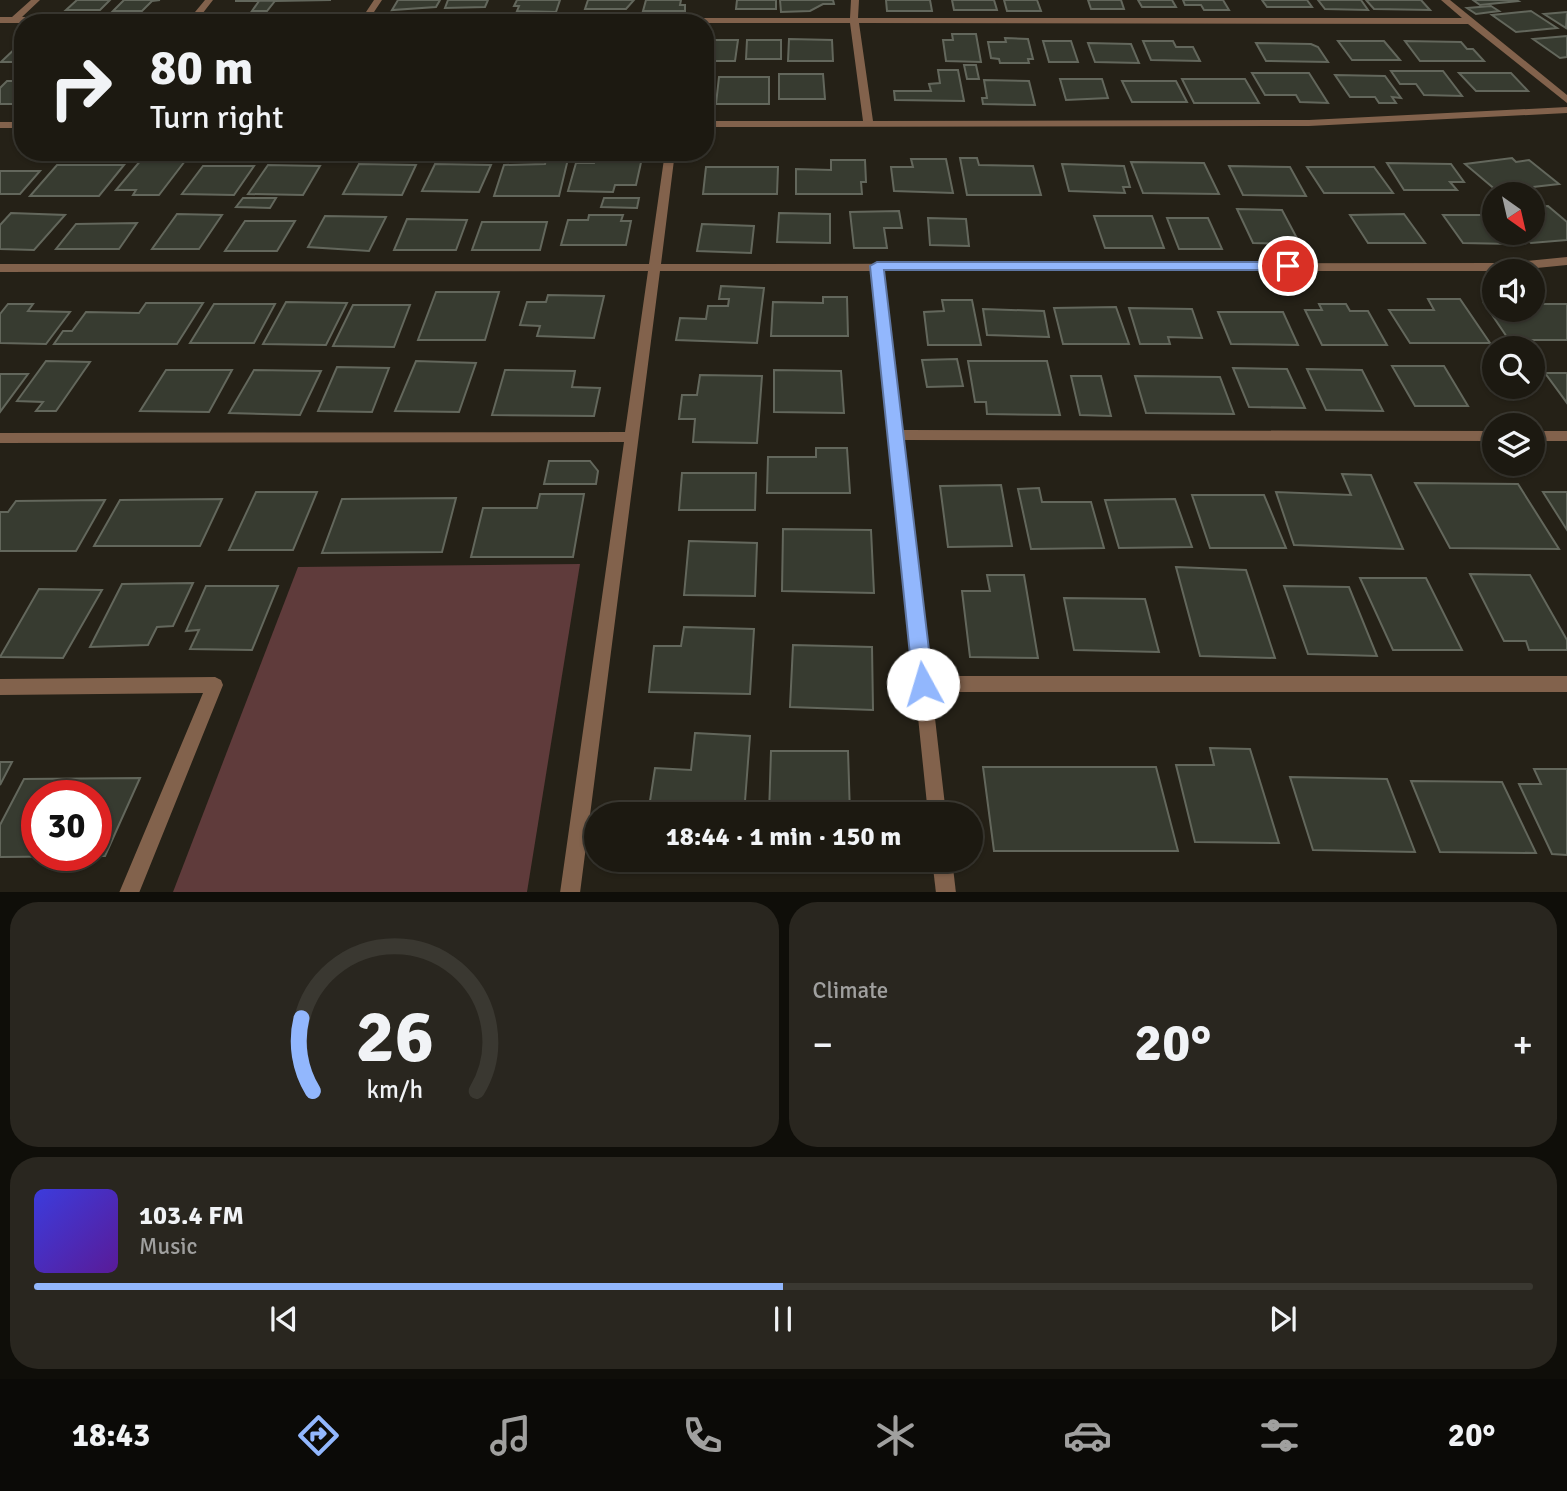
<!DOCTYPE html>
<meta charset="utf-8">
<style>
:root{--surface:#1c1911;--page:#29261f;--text:#f1f3f6;--muted:#a0a09f;--line:#3a3831;--accent:#92b7fd}
body{margin:0;font-family:Signika,sans-serif;background:var(--page);color:var(--text);height:100vh;display:flex;flex-direction:column;font-size:26px;white-space:nowrap}
*{box-sizing:border-box;margin:0}
p{font-size:23px;color:var(--muted)}
.icon{flex:none;width:38px;height:38px;fill:none;stroke:currentColor;stroke-width:2;stroke-linecap:round;stroke-linejoin:round}
.map{position:relative;height:892px;overflow:hidden}
.side{display:flex;flex-direction:column;gap:10px;padding:10px;background:#0f0e09;flex:1}
.side>*{flex:none}
.banner{position:absolute;left:14px;top:14px;width:700px;height:147px;border-radius:28px;box-shadow:0 2px 5px #0004,0 0 0 2px var(--line);background:#1c1911;color:var(--text);overflow:hidden}
.needle{width:46px;rotate:146deg}
.fabs{position:absolute;left:1482px;top:182px;display:grid;gap:14px}
.fabs a{display:grid;place-items:center;width:63px;height:63px;border-radius:50%;background:var(--surface);box-shadow:0 2px 5px #0004,0 0 0 2px var(--line);font-size:35px}
.speed{position:absolute;left:21px;top:780px;display:flex;gap:14px;font-size:35px;font-weight:700;text-align:center}
.speed>*{display:grid;place-content:center;width:91px;height:91px;border-radius:50%;background:var(--surface);box-shadow:0 2px 5px #0004,0 0 0 2px var(--line);line-height:1}
.speed .limit{border:10px solid #d22;background:#fff;color:#111}
.pin{position:absolute;display:grid;place-items:center;width:60px;height:60px;color:#fff;margin:-30px;border:4px solid #fff;border-radius:50%;box-shadow:0 2px 7px #0007}
.me{position:absolute;width:77px;margin:-38px;rotate:354deg;stroke-linejoin:round;filter:drop-shadow(0 0 5px #0008)}
.turn{display:flex;align-items:center;gap:24px;height:147px;padding:0 21px;font-size:32px}
.turn .icon{width:91px;height:91px;stroke-width:2.5}
.turn b{display:block;font-size:49px;line-height:60px}
.big{font-size:52px;font-weight:700;line-height:1.1}
.side .card{flex:1;display:flex;flex-direction:column;justify-content:center;gap:10px;min-width:0;padding:0 24px;border-radius:28px;background:var(--page)}
.side .dial{align-items:center;gap:0}
.dial svg{height:182px;overflow:visible;fill:none;stroke:var(--line);stroke-width:7;stroke-linecap:round;text-anchor:middle}
.dial text{fill:var(--text);stroke:none}
.song{display:flex;align-items:center;gap:21px}
.cover{width:84px;height:84px;border-radius:10px;background:linear-gradient(135deg,hsl(240 70% 55%),hsl(270 70% 35%))}
.played{height:7px;border-radius:4px;background:linear-gradient(90deg,var(--accent) 50%,var(--line) 50%)}
.keys{display:flex;justify-content:space-around;direction:ltr}
.heat{display:flex;justify-content:space-between;align-items:center;font-size:38px;direction:ltr}
.side .tiles{flex:1;display:grid;gap:10px;grid-template-columns:1fr 1fr}
.card:last-child{grid-column:span 2}
.trip{position:absolute;left:584px;top:802px;width:399px;height:70px;border-radius:35px;background:var(--surface);box-shadow:0 2px 5px #0004,0 0 0 2px var(--line);font-weight:700;line-height:70px;text-align:center}
.tab-bar{display:flex;height:112px;justify-content:space-around;align-items:center;background:#0b0a07;color:var(--muted)}
.tab-bar .icon{width:49px;height:49px}
.tab-bar .current{color:var(--accent)}
.tab-bar b{font-size:32px;color:var(--text)}
.map>svg:first-child{display:block}
</style>
<div class="map">
<svg width="1567" height="893" viewBox="0 0 1567 893">
<rect width="100%" height="100%" fill="#252117"/>
<!-- green -->
<path fill="#5f3b3b" d="M580,564L527,892H173L298,567Z"/>
<!-- building -->
<g fill="#373b30" stroke="#63675c" stroke-width="2" fill-rule="evenodd">
<path d="M77,0H110L100,10H66Z"/>
<path d="M124,0H160L152,1L142,11H113Z"/>
<path d="M331,0L275,1L267,11H252L259,1H235Z"/>
<path d="M398,0H440L436,7L392,10Z"/>
<path d="M448,0H488L485,7L445,8Z"/>
<path d="M517,0H560L556,12L517,11L519,6H514Z"/>
<path d="M588,0H634L626,9H585Z"/>
<path d="M646,0H681L680,5H685V11H643Z"/>
<path d="M737,0H776V9H736Z"/>
<path d="M780,0H833L834,4H823L810,11L781,12Z"/>
<path d="M886,0H930L932,11H887Z"/>
<path d="M952,0H994L997,10H954Z"/>
<path d="M1004,0H1037L1041,11H1007Z"/>
<path d="M1088,0H1121L1124,9H1091Z"/>
<path d="M1138,0H1172L1176,7H1142Z"/>
<path d="M1183,0H1223L1229,10H1204L1201,5H1185Z"/>
<path d="M1262,0H1307L1312,7H1267Z"/>
<path d="M1318,0H1361L1368,10L1325,9Z"/>
<path d="M1366,0H1421L1430,10L1374,9Z"/>
<path d="M1473,0H1516L1518,1L1480,5Z"/>
<path d="M1491,6L1499,11L1476,14L1467,8Z"/>
<path d="M1531,11L1557,28L1516,32L1492,15Z"/>
<path d="M1567,12L1566,28L1544,14Z"/>
<path d="M952,34H976L981,62L946,61L943,40H953Z"/>
<path d="M1567,36V57L1560,58L1533,39Z"/>
<path d="M1005,38L1028,39L1033,59H1028L1029,63H1000L999,59L991,58L988,42H1006Z"/>
<path d="M789,39L832,40L833,61H788Z"/>
<path d="M705,40H738L735,61H705Z"/>
<path d="M747,40H781V59H746Z"/>
<path d="M23,41V62H1Z"/>
<path d="M1043,41H1071L1078,62H1049Z"/>
<path d="M1143,41H1173L1176,47H1193L1200,61L1151,60Z"/>
<path d="M1338,41H1384L1400,60H1352Z"/>
<path d="M1405,41L1461,42L1467,49H1473L1484,61H1420Z"/>
<path d="M1088,43L1131,44L1139,63L1095,62Z"/>
<path d="M1256,43L1311,44L1318,47L1328,62L1266,61Z"/>
<path d="M964,65H976L979,79H967Z"/>
<path d="M938,70H958L964,101L895,100L894,91H931L929,84L940,83Z"/>
<path d="M1391,71H1443L1462,96L1424,95L1416,84H1400Z"/>
<path d="M1252,73H1309L1328,103L1300,102L1296,95H1265Z"/>
<path d="M1459,73H1511L1528,91H1476Z"/>
<path d="M779,74H823L825,99H779Z"/>
<path d="M1335,75L1385,76L1401,98L1392,97L1396,103H1379L1375,97H1350Z"/>
<path d="M719,77H769V104H716Z"/>
<path d="M1060,79H1102L1108,98L1066,100Z"/>
<path d="M1182,79H1245L1259,103H1194Z"/>
<path d="M984,80L1029,81L1035,105L983,104L982,98H987Z"/>
<path d="M7,81H23V98L13,104H0V88Z"/>
<path d="M1122,81H1176L1187,102H1132Z"/>
<path d="M547,155H569L559,196H494L504,165L545,164Z"/>
<path d="M595,157L642,158L636,185H615L613,192L568,191L576,163H594Z"/>
<path d="M960,158H977L979,165L1033,166L1041,195H967Z"/>
<path d="M1512,158L1516,162L1529,160L1559,184L1497,191L1465,164Z"/>
<path d="M911,159H946L953,193L894,191L891,167H913Z"/>
<path d="M141,160L185,161L159,195H133L136,190H116Z"/>
<path d="M831,160H865L866,182H861L862,194H796V169L831,170Z"/>
<path d="M1131,162L1204,163L1219,194L1143,193Z"/>
<path d="M1387,163L1451,164L1464,182H1450L1457,190H1404Z"/>
<path d="M359,164L416,165L402,195L343,194Z"/>
<path d="M435,164L491,165L479,192L422,191Z"/>
<path d="M1062,164L1124,166L1130,187H1123L1125,193L1069,191Z"/>
<path d="M57,165H124L99,196H30Z"/>
<path d="M268,165L320,166L303,195L248,194Z"/>
<path d="M203,166H254L234,195L182,194Z"/>
<path d="M1229,166L1290,167L1306,196L1243,195Z"/>
<path d="M706,167H778L777,194H703Z"/>
<path d="M1307,167H1374L1393,193H1324Z"/>
<path d="M0,171H40L20,194H0Z"/>
<path d="M243,198H276L270,208L236,207Z"/>
<path d="M604,198H639L637,208L601,207Z"/>
<path d="M1548,206L1567,222V240L1531,243L1520,233H1533V207Z"/>
<path d="M1237,209L1282,210L1300,244L1253,243Z"/>
<path d="M899,211L902,228H884L887,248H854L850,212Z"/>
<path d="M11,213L65,215L34,250L0,249V225Z"/>
<path d="M779,213L830,214V243L777,242Z"/>
<path d="M177,214L222,215L199,249H152Z"/>
<path d="M1404,214L1425,243H1368L1350,215Z"/>
<path d="M589,215H623L621,221H631L626,245H561L568,220H588Z"/>
<path d="M1443,215H1490L1494,222V233H1503L1511,244L1463,243Z"/>
<path d="M325,216L386,217L369,251L308,247Z"/>
<path d="M1094,216H1152L1164,248H1105Z"/>
<path d="M928,218L966,219L969,246L930,245Z"/>
<path d="M1167,218H1208L1222,249H1179Z"/>
<path d="M407,219L467,220L456,250H394Z"/>
<path d="M245,221H295L277,251H225Z"/>
<path d="M482,222H547L540,250H472Z"/>
<path d="M137,223L119,249H56L76,224Z"/>
<path d="M702,224L754,226L751,253L697,251Z"/>
<path d="M721,286L764,288L757,343L676,340L680,318L706,319L708,306H728L729,299H719Z"/>
<path d="M436,292H499L485,340H418Z"/>
<path d="M548,295L604,296L594,338L537,336L540,326L520,325L527,302H546Z"/>
<path d="M823,297H847L848,336H771L773,302L823,303Z"/>
<path d="M1428,299H1460L1490,343H1410L1389,310H1434Z"/>
<path d="M942,300H972L981,345H928L924,312L944,311Z"/>
<path d="M286,302L347,303L326,345L263,344Z"/>
<path d="M146,303H203L177,344H54L63,331H72L86,312L139,313Z"/>
<path d="M1484,303H1494V310H1533V304H1567V340H1509Z"/>
<path d="M8,304H33L28,311L70,312L46,344L0,343V314Z"/>
<path d="M214,304H275L254,343H190Z"/>
<path d="M1319,304H1346L1350,311H1368L1387,345H1322L1305,310H1322Z"/>
<path d="M353,305H410L394,347L333,346Z"/>
<path d="M1116,307L1129,344H1063L1054,308Z"/>
<path d="M1129,308L1192,309L1202,338L1168,337L1170,344H1140Z"/>
<path d="M983,309L1044,311L1049,337L987,335Z"/>
<path d="M1218,312H1283L1298,345L1231,344Z"/>
<path d="M957,359L963,386L927,387L922,360Z"/>
<path d="M46,361L90,362L56,411H36L43,402L17,401Z"/>
<path d="M416,361L476,363L459,412L395,411Z"/>
<path d="M968,361H1047L1060,415L987,414L986,402H975Z"/>
<path d="M1392,366H1444L1468,406H1415Z"/>
<path d="M337,367L389,368L372,412L318,411Z"/>
<path d="M1233,368L1287,369L1305,408L1249,407Z"/>
<path d="M1307,369L1362,370L1383,411L1326,410Z"/>
<path d="M166,370H232L209,412L140,411Z"/>
<path d="M254,370L321,371L300,415L229,413Z"/>
<path d="M505,370L575,371L572,387L600,388L594,416L492,415Z"/>
<path d="M774,370L841,371L844,413L774,412Z"/>
<path d="M1545,373H1567V403Z"/>
<path d="M0,374H28L0,412Z"/>
<path d="M700,375L762,376L757,443L693,442L695,419H679L682,395H697Z"/>
<path d="M1071,376H1101L1111,416L1080,415Z"/>
<path d="M1135,376L1220,377L1234,414L1146,413Z"/>
<path d="M816,448H847L850,493H767L768,457H816Z"/>
<path d="M549,461H590L598,471L596,484H544Z"/>
<path d="M682,473H756L755,510H679Z"/>
<path d="M1342,474L1371,475L1403,549L1294,545L1276,492L1351,495Z"/>
<path d="M1415,483L1518,484L1559,549L1450,548Z"/>
<path d="M1001,485L1012,546L948,547L940,486Z"/>
<path d="M1039,488L1042,502H1091L1104,548L1031,549L1018,489Z"/>
<path d="M256,492H317L293,550H229Z"/>
<path d="M1543,492H1567V530Z"/>
<path d="M540,494H584L573,557H471L483,508H537Z"/>
<path d="M1192,495H1264L1286,548H1210Z"/>
<path d="M456,498L442,552L322,553L342,499Z"/>
<path d="M222,499L200,546H94L120,500Z"/>
<path d="M1175,499L1192,547L1119,548L1105,500Z"/>
<path d="M105,500L76,551H0V512H8L16,501Z"/>
<path d="M783,529L871,530L874,593L782,591Z"/>
<path d="M689,541L757,543L755,596L684,595Z"/>
<path d="M1176,567L1246,570L1275,658L1200,656Z"/>
<path d="M1470,574L1530,575L1567,640V650H1529L1526,641H1504Z"/>
<path d="M987,575H1024L1038,658L970,657L962,591H990Z"/>
<path d="M1360,578H1426L1462,650H1393Z"/>
<path d="M193,583L173,626L157,627L148,645L90,647L122,584Z"/>
<path d="M206,586H278L252,650L190,649L199,630L186,631Z"/>
<path d="M1284,586L1349,587L1377,656L1308,654Z"/>
<path d="M39,589L102,590L63,658L0,657Z"/>
<path d="M1064,598L1145,599L1159,652L1074,650Z"/>
<path d="M684,627L754,629L750,694L649,692L654,646H681Z"/>
<path d="M793,645L872,647L873,710L790,707Z"/>
<path d="M695,733L750,736L744,814H648L655,768L691,770Z"/>
<path d="M1210,748L1250,749L1279,843L1195,842L1176,765H1214Z"/>
<path d="M771,751H848L850,814H769Z"/>
<path d="M0,762H12L0,785Z"/>
<path d="M983,767H1156L1178,851H994Z"/>
<path d="M1534,769H1567V855L1552,854L1519,784H1541Z"/>
<path d="M1290,777L1387,779L1415,852L1313,850Z"/>
<path d="M140,778L105,856L0,857V825L24,779ZM37,796H96V856H37Z"/>
<path d="M1411,781L1502,782L1536,853L1440,852Z"/>
</g>
<g fill="none" stroke-linecap="round" stroke-linejoin="round">
<!-- street -->
<g fill="#82624c" fill-rule="evenodd">
<path d="M31,0H40L22,17L190,18L205,0H213L199,18H362L374,0H382L370,18H850L851,0H859L858,18H1462L1441,0H1450L1567,95V103L1468,24L859,23L873,121L1309,120L1567,107V113L1309,126L705,127V121H863L850,23H0V17H12Z"/>
<rect x="0" y="122" width="23" height="6"/>
<path d="M665,152H675L661,264L1507,263L1567,257V265L1507,271H883L902,430L1494,431V441L903,440L930,676H1567V692H932L946,814H928L872,271H660L580,893H560L624,442L0,443V433L625,432L648,271L0,272V264H649Z"/>
<rect x="1533" y="431" width="34" height="10"/>
<path d="M215,677L221,680L223,685L139,893H119L203,693L0,695V679Z"/>
<path d="M932,859H952L956,893H936Z"/>
</g>
</g>
<!-- route -->
<path fill="#92b7fd" stroke="#5f77a4" stroke-width="2" d="M877,262H1288L1295,266L1288,270H884L933,684L930,690L923,693L916,690L913,684L870,266Z"/>
</svg>
<div class="fabs">
<a><svg class="needle" viewBox="-14 -14 28 28"><path d="M0-13l5 13h-10z" fill="#e53935"/><path d="M0 13l5-13h-10z" fill="#a0a09f"/></svg></a>
<a><svg class="icon" aria-label="sound" viewBox="0 0 24 24"><path d="M4 9h4l5-4v14l-5-4H4zM17 9q2 3 0 6"/></svg></a>
<a><svg class="icon" aria-label="search" viewBox="0 0 24 24"><circle cx="10" cy="10" r="6"/><path d="M15 15l6 6"/></svg></a>
<a><svg class="icon" aria-label="layers" viewBox="0 0 24 24"><path d="M12 4l9 5-9 5-9-5zM3 14l9 5 9-5"/></svg></a>
</div>
<div class="speed"><div class="limit">30</div></div>
<div class="pin" style="left:1288px;top:266px;background:#d93025"><svg class="icon" aria-label="arrive" viewBox="0 0 24 24"><path d="M6 21V4h12l-3 4 3 4H6"/></svg></div>
<svg class="me" style="left:923px;top:684px" viewBox="-20 -20 40 40"><circle r="19" fill="#fff"/><path d="M0-13L10 11 0 6-10 11z" fill="#92b7fd"/></svg>
<div class="trip">18:44 · 1 min · 150 m</div>
<div class="banner">
<div class="turn"><svg class="icon" aria-label="right" viewBox="0 0 24 24"><path d="M7 20v-9h11M14 6l5 5-5 5"/></svg><div><b>80 m</b>Turn right</div></div>
</div>
</div>
<section class="side">
<div class="tiles">
<div class="card dial"><svg viewBox="0 0 100 80">
<path d="M14 69A42 42 0 1 1 86 69"/>
<path d="M14 69A42 42 0 0 1 9 37" stroke="#92b7fd"/>
<text x="50" y="56" font-size="32" font-weight="700">26</text>
<text x="50" y="72" font-size="11">km/h</text>
</svg></div>
<div class="card"><p>Climate</p>
<div class="heat"><a>−</a><b class="big">20°</b><a>+</a></div>
</div>
<div class="card">
<div class="song"><i class="cover"></i><div><b>103.4 FM</b><p>Music</p></div></div>
<div class="played"></div>
<div class="keys"><svg class="icon" aria-label="previous" viewBox="0 0 24 24"><path d="M18 5L8 12l10 7zM5 5v14"/></svg><svg class="icon" aria-label="pause" viewBox="0 0 24 24"><path d="M8 5v14M16 5v14"/></svg><svg class="icon" aria-label="next" viewBox="0 0 24 24"><path d="M6 5l10 7-10 7zM19 5v14"/></svg></div>
</div>
</div>
</section>
<nav class="tab-bar">
<b>18:43</b>
<svg class="icon current" aria-label="directions" viewBox="0 0 24 24"><path d="M12 3l9 9-9 9-9-9zM9 14v-3h6M13 9l2 2-2 2"/></svg>
<svg class="icon" aria-label="music" viewBox="0 0 24 24"><path d="M9 18V5l10-2v13"/><circle cx="6" cy="18" r="3"/><circle cx="16" cy="16" r="3"/></svg>
<svg class="icon" aria-label="phone" viewBox="0 0 24 24"><path d="M5 4h4l2 5-3 2q2 4 5 5l2-3 5 2v4C11 20 4 13 5 4z"/></svg>
<svg class="icon" aria-label="climate" viewBox="0 0 24 24"><path d="M12 3v18M4 7l16 10M4 17L20 7"/></svg>
<svg class="icon" aria-label="car" viewBox="0 0 24 24"><path d="M5 17H2v-5l4-1 3-4h7l3 4 3 1v5h-3M9 17h6M6 11h13"/><circle cx="7" cy="17" r="2"/><circle cx="17" cy="17" r="2"/></svg>
<svg class="icon" aria-label="filters" viewBox="0 0 24 24"><path d="M4 7h16M4 17h16"/><circle cx="9" cy="7" r="2"/><circle cx="15" cy="17" r="2"/></svg>
<b>20°</b>
</nav>
